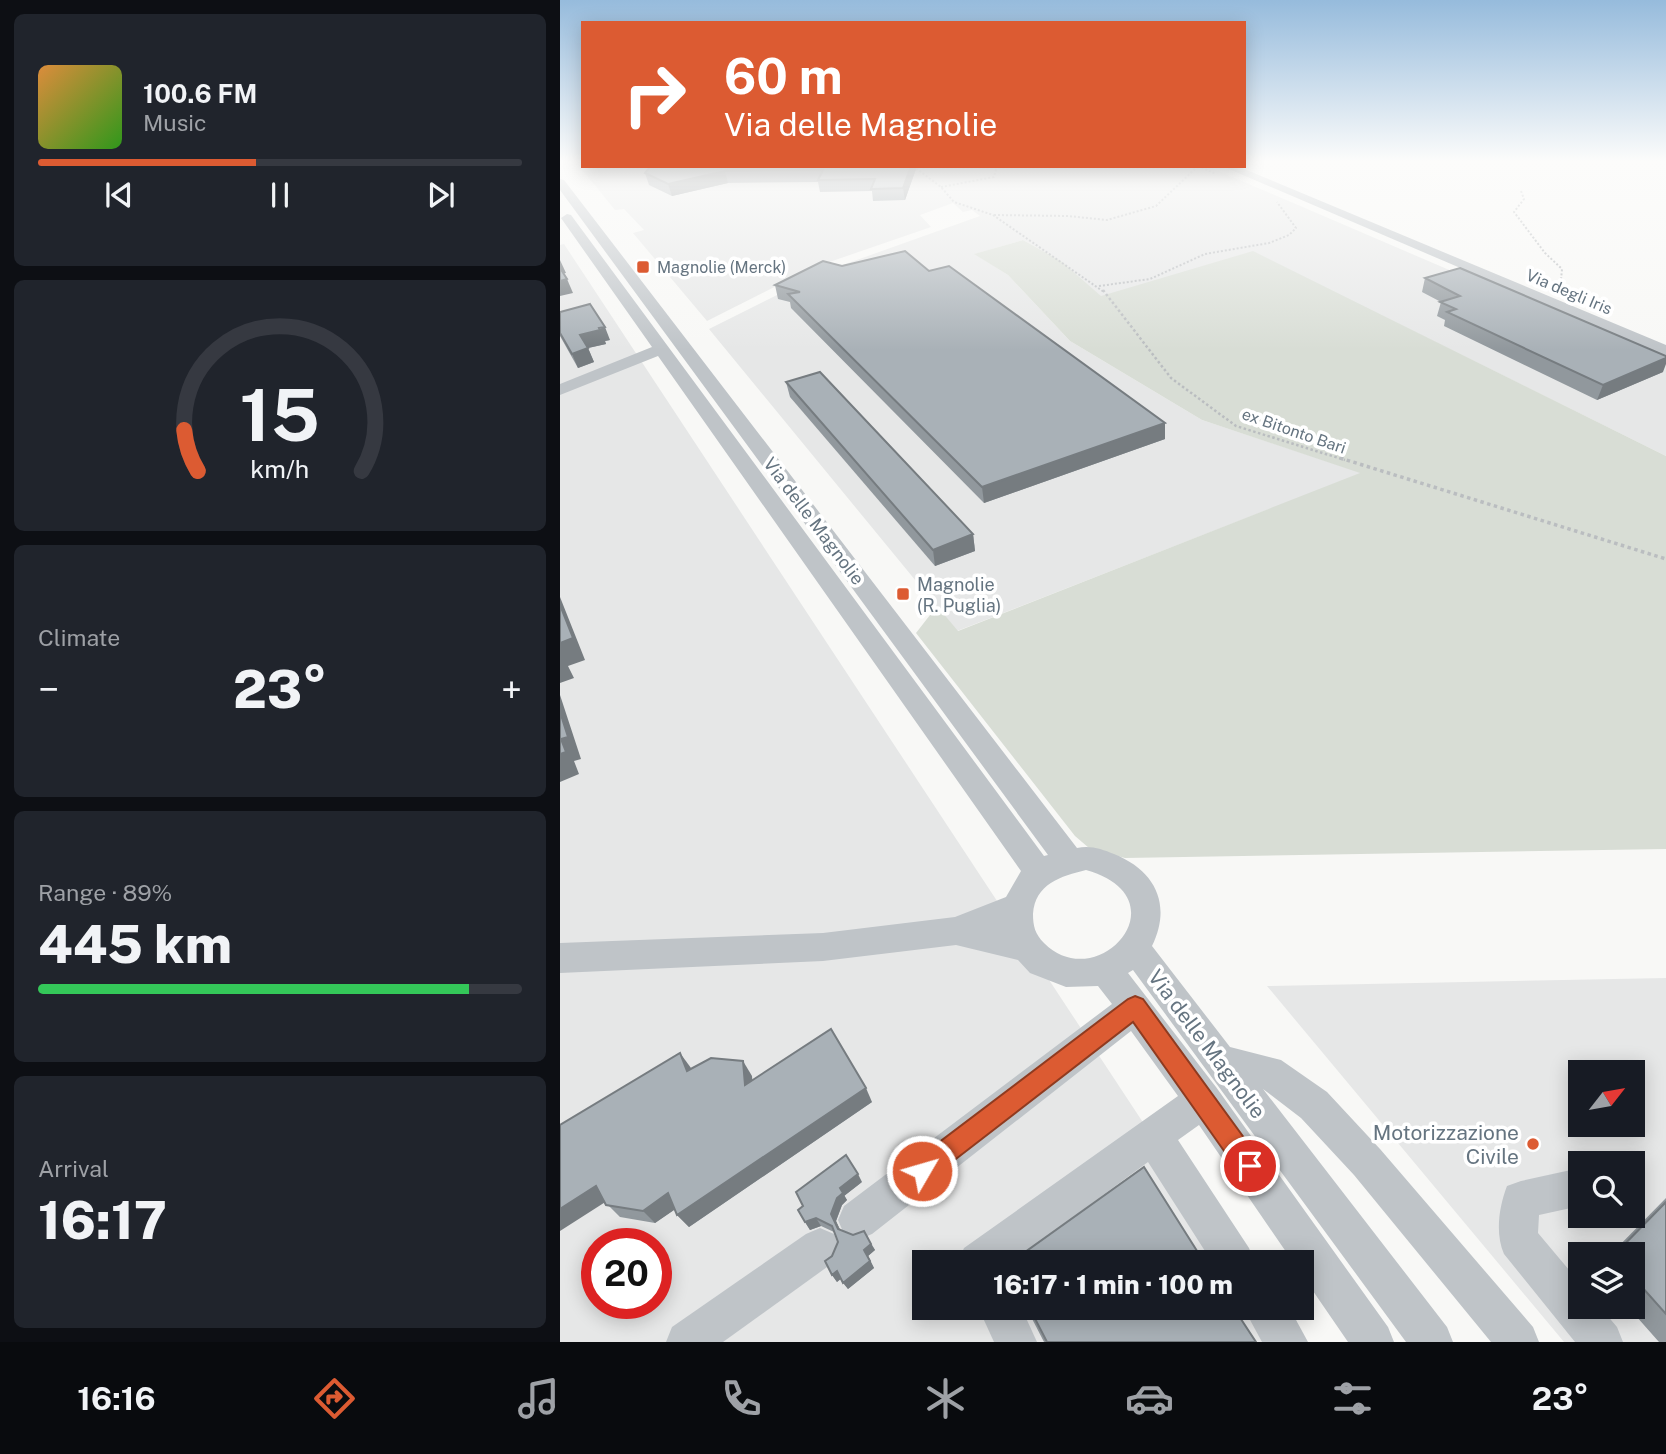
<!DOCTYPE html>
<meta charset="utf-8">
<style>
:root{--surface:#171b24;--page:#20242c;--text:#f1f3f6;--muted:#9ea1a6;--line:#363941;--accent:#dc5b32}
body{margin:0;font-family:"Public Sans",sans-serif;background:var(--page);color:var(--text);height:100vh;display:flex;flex-direction:column;font-size:26px;white-space:nowrap}
*{box-sizing:border-box;margin:0}
p{font-size:23px;color:var(--muted)}
.icon{flex:none;width:38px;height:38px;fill:none;stroke:currentColor;stroke-width:2;stroke-linecap:round;stroke-linejoin:round}
.map{position:relative;flex:1;overflow:hidden}
.side{display:flex;flex-direction:column;gap:14px;padding:14px;background:#0d0f14;width:560px}
.side>*{flex:none}
.hud{position:absolute;left:21px;top:21px;width:665px;height:147px;border-radius:0px;box-shadow:0 4px 18px #0003;background:#dc5b32;color:#fff;overflow:hidden}
.needle{width:46px;rotate:59deg}
.tools{position:absolute;left:1008px;top:1060px;display:grid;gap:14px}
.tools a{display:grid;place-items:center;width:77px;height:77px;border-radius:0px;background:var(--surface);box-shadow:0 4px 18px #0003;font-size:35px}
.speed{position:absolute;left:21px;top:1228px;display:flex;gap:14px;font-size:35px;font-weight:700;text-align:center}
.speed>*{display:grid;place-content:center;width:91px;height:91px;border-radius:50%;background:var(--surface);box-shadow:0 4px 18px #0003;line-height:1}
.speed .limit{border:10px solid #d22;background:#fff;color:#111}
.pin{position:absolute;display:grid;place-items:center;width:60px;height:60px;color:#fff;margin:-30px;border:4px solid #fff;border-radius:50%;box-shadow:0 2px 7px #0007}
.me{position:absolute;width:77px;margin:-38px;rotate:52deg;stroke-linejoin:round;filter:drop-shadow(0 0 5px #0008)}
.turn{display:flex;align-items:center;gap:24px;height:147px;padding:0 28px;font-size:32px}
.turn .icon{width:91px;height:91px;stroke-width:2.5}
.turn b{display:block;font-size:49px;line-height:60px}
.big{font-size:52px;font-weight:800;line-height:1.1}
.side .widget{flex:1;display:flex;flex-direction:column;justify-content:center;gap:10px;min-width:0;padding:0 24px;border-radius:10px;background:var(--page)}
.side .dial{align-items:center;gap:0}
.dial svg{height:182px;overflow:visible;fill:none;stroke:var(--line);stroke-width:7;stroke-linecap:round;text-anchor:middle}
.dial text{fill:var(--text);stroke:none}
.song{display:flex;align-items:center;gap:21px}
.cover{width:84px;height:84px;border-radius:10px;background:linear-gradient(135deg,hsl(30 70% 55%),hsl(110 70% 35%))}
.played{height:7px;border-radius:4px;background:linear-gradient(90deg,var(--accent) 45%,var(--line) 45%)}
.keys{display:flex;justify-content:space-around;direction:ltr}
.heat{display:flex;justify-content:space-between;align-items:center;font-size:38px;direction:ltr}
.charge{height:10px;border-radius:5px;background:linear-gradient(90deg,#34c759 89%,var(--line) 0)}
.trip{position:absolute;left:352px;top:1250px;width:402px;height:70px;border-radius:0px;background:var(--surface);box-shadow:0 4px 18px #0003;font-weight:800;line-height:70px;text-align:center}
.dock{display:flex;height:112px;justify-content:space-around;align-items:center;background:#090b0e;color:var(--muted)}
.dock .icon{width:49px;height:49px}
.dock .on{color:var(--accent)}
.dock b{font-size:32px;color:var(--text)}
main{display:flex;flex:1;min-height:0}
.map>svg:first-child{display:block}
</style>
<main>
<section class="side">
<div class="widget">
<div class="song"><i class="cover"></i><div><b>100.6 FM</b><p>Music</p></div></div>
<div class="played"></div>
<div class="keys"><svg class="icon" aria-label="previous" viewBox="0 0 24 24"><path d="M18 5L8 12l10 7zM5 5v14"/></svg><svg class="icon" aria-label="pause" viewBox="0 0 24 24"><path d="M8 5v14M16 5v14"/></svg><svg class="icon" aria-label="next" viewBox="0 0 24 24"><path d="M6 5l10 7-10 7zM19 5v14"/></svg></div>
</div>
<div class="widget dial"><svg viewBox="0 0 100 80">
<path d="M14 69A42 42 0 1 1 86 69"/>
<path d="M14 69A42 42 0 0 1 8 51" stroke="#dc5b32"/>
<text x="50" y="56" font-size="32" font-weight="700">15</text>
<text x="50" y="72" font-size="11">km/h</text>
</svg></div>
<div class="widget"><p>Climate</p>
<div class="heat"><a>−</a><b class="big">23°</b><a>+</a></div>
</div>
<div class="widget"><p>Range · 89%</p><b class="big">445 km</b><div class="charge"></div></div>
<div class="widget"><p>Arrival</p><b class="big">16:17</b></div>
</section>
<div class="map">
<svg width="1106" height="1342" viewBox="0 0 1106 1342">
<rect width="100%" height="100%" fill="#f8f8f6"/>
<!-- built -->
<g fill="#e6e7e7" fill-rule="evenodd">
<path d="M16,162H23V166H647L1106,363V456L693,252L541,297L501,261L463,240L415,254L448,275L510,341L642,420L802,473L397,631L149,329L263,272L420,216L412,210L403,212L393,203L360,215L371,227L252,268L147,321L73,233L84,230L64,209L55,210Z"/>
<path d="M4,244L675,1262H364V1307H705L728,1342H0V245ZM37,1244H96V1304H37Z"/>
<path d="M1106,978V1342H1004L707,986ZM1020,1073H1073V1125H1020ZM1020,1164H1073V1216H1020ZM1020,1255H1073V1307H1020Z"/>
</g>
<!-- green -->
<path fill="#d8ddd5" d="M463,240L501,261L541,296L693,251L1106,456V849L565,858L529,848L515,836L356,633L377,606L398,631L800,473L642,420L510,341L448,275L414,254Z"/>
<g fill="none" stroke-linecap="round" stroke-linejoin="round">
<!-- path-far2 -->
<g stroke="#babdc0" stroke-width="2" stroke-dasharray="2 2" stroke-linecap="butt">
<path d="M353,166L381,187L394,202L433,215L544,292"/>
<path d="M638,166L656,174"/>
<path d="M381,187L434,177L437,166"/>
<path d="M961,191L964,199L954,212L985,253L1002,269L1000,290"/>
<path d="M434,215L508,216L547,220L596,206L638,166"/>
<path d="M539,286L590,279L645,254L709,243L729,235L736,228L717,202"/>
</g>
<!-- path-far1 -->
<path stroke="#babdc0" stroke-width="2.5" stroke-dasharray="2.5 2.5" stroke-linecap="butt" d="M543,290L611,378L676,426L785,460"/>
<!-- path -->
<path stroke="#babdc0" stroke-width="3.5" stroke-dasharray="3.5 3.5" stroke-linecap="butt" d="M780,458L1106,559"/>
<!-- minor -->
<g fill="#bfc4c8" fill-rule="evenodd">
<path d="M662,166H677L1106,345V356Z"/>
<path d="M0,179L4,180L517,848C530,845 542,849 554,854C596,871 612,905 592,946L670,1047L721,1060L767,1092L820,1149L973,1327L979,1342H931L794,1175L741,1118L703,1089L887,1327L893,1342H846L573,970L568,973L656,1087L828,1327L834,1342H788L742,1275V1262H733L639,1125L618,1140L689,1248L695,1262H652L588,1162L452,1262H398L404,1248L618,1096L571,1031L312,1234L298,1240L284,1234L278,1220L284,1206L552,1004L538,986L506,987L470,973L458,960L396,945L263,961L0,973V943L263,933L395,917L446,897L461,871L98,356L0,395V384L92,347L1,218L7,214L11,215L484,856L488,855L0,190ZM526,870C625,898 538,997 484,943C475,934 473,926 473,914C475,884 501,876 526,870Z"/>
<path d="M1020,1168V1206L979,1215L978,1233L1020,1283V1307H1040L1057,1327L1063,1342H1015L944,1254C935,1233 939,1207 947,1186L961,1181Z"/>
<path d="M260,1228L274,1234L280,1248L274,1262L163,1342H106L112,1327L246,1234Z"/>
<path d="M418,1307H461L477,1342H434Z"/>
<path d="M683,1307H729L748,1342H702Z"/>
</g>
</g>
<!-- wall -->
<g fill="#91989d">
<path d="M91,166H357L345,200L313,201L312,191L260,192L258,182L168,183L112,196L89,185L85,173Z"/>
<path d="M282,266L369,271L605,439L424,503L231,308L230,302L218,299L215,285Z"/>
<path d="M865,278L1103,372L1037,400L884,326L885,320L877,316L881,302L862,292Z"/>
<path d="M0,312L50,340L45,341L46,344L28,348L34,362L18,368L0,336Z"/>
<path d="M226,382L413,534L415,551L375,566L230,397Z"/>
<path d="M131,1069L192,1076V1081L312,1102L129,1227L117,1215L115,1209L95,1223L60,1217L45,1202Z"/>
<path d="M302,1182L284,1196L287,1200L282,1205L276,1221L280,1230L293,1235L304,1231L315,1250L308,1256L314,1268L288,1289L281,1278L277,1282L272,1275V1256L278,1242L274,1232L261,1226L250,1230L245,1222L243,1206Z"/>
<path d="M1106,1198V1342H1099L1068,1307H1073V1255H1050Z"/>
<path d="M466,1307H673L696,1342H484Z"/>
</g>
<!-- shaded-wall -->
<g fill="#767c80">
<path d="M351,166H357L345,200L343,188Z"/>
<path d="M165,171L168,183L112,196L108,184Z"/>
<path d="M0,260L6,273L0,274Z"/>
<path d="M7,279L13,293L0,296V281Z"/>
<path d="M45,327L50,340L45,341L46,344L28,348L34,362L18,368L12,354L20,335Z"/>
<path d="M1106,358V364L1103,372L1037,400L1043,385Z"/>
<path d="M605,423V439L424,503L422,487Z"/>
<path d="M413,534L415,551L375,566L373,550Z"/>
<path d="M0,597L25,660L8,666L14,678L0,683Z"/>
<path d="M0,695L21,759L14,761L19,774L0,782Z"/>
<path d="M120,1053L131,1068L138,1086L127,1071Z"/>
<path d="M183,1061L192,1076L194,1100L185,1085Z"/>
<path d="M306,1088L312,1102L129,1227L117,1215Z"/>
<path d="M298,1174L302,1182L284,1196L280,1188Z"/>
<path d="M36,1186L50,1199L0,1231V1209Z"/>
<path d="M108,1193L120,1206L95,1223L83,1211Z"/>
<path d="M283,1193L287,1200L282,1205L276,1221L283,1236L271,1214L277,1198Z"/>
<path d="M256,1218L261,1226L250,1230L245,1222Z"/>
<path d="M311,1244L315,1250L308,1256L314,1268L288,1289L283,1283L304,1250Z"/>
<path d="M277,1271L282,1278L277,1282L272,1275Z"/>
</g>
<!-- building -->
<g fill="#a9b1b7" stroke="#767c80" stroke-width="2">
<path d="M91,166H351L343,188L311,189L315,179L258,180L263,170L165,171L108,184L85,173Z"/>
<path d="M345,251L369,271L389,266L605,423L422,487L228,294L240,292L215,285L263,261L282,266Z"/>
<path d="M0,268L7,279L0,281Z"/>
<path d="M900,268L1106,356V358L1043,385L887,312L896,309L880,302L900,296L865,278Z"/>
<path d="M30,304L45,327L39,328L40,330L20,335L28,348L12,354L0,333V312Z"/>
<path d="M260,372L413,534L373,550L226,382Z"/>
<path d="M0,605L13,638L0,643Z"/>
<path d="M0,712L8,737L1,739L6,752L0,754Z"/>
<path d="M271,1029L306,1088L117,1215L108,1193L83,1211L46,1205L36,1186L0,1209V1125L120,1053L127,1071L151,1058L183,1061L185,1085Z"/>
<path d="M286,1155L298,1174L280,1188L283,1193L277,1198L271,1214L278,1229L293,1235L304,1231L311,1244L304,1250L310,1261L283,1283L277,1271L272,1275L265,1261L272,1256L278,1242L272,1226L256,1218L245,1222L238,1210L243,1206L236,1192Z"/>
<path d="M584,1167L644,1262H451Z"/>
<path d="M1106,1202V1314L1073,1277V1255H1054Z"/>
<path d="M469,1307H673L696,1342H487Z"/>
</g>
<!-- sky -->
<linearGradient id="sky" x2="0" y2="1"><stop stop-color="#96bbdc"/><stop offset="0.46" stop-color="#fcfcfb"/><stop offset="1" stop-color="#fcfcfb" stop-opacity="0"/></linearGradient>
<rect width="1106" height="350" fill="url(#sky)"/>
<!-- route -->
<path fill="#dc5b32" stroke="#8f3b20" stroke-width="2" d="M575,996L583,999L698,1157L702,1166L698,1175L690,1178L681,1175L573,1022L370,1179L362,1183L353,1179L349,1171L353,1162L568,999Z"/>
<!-- markers -->
<g fill="#dc5b32" stroke="#fff" stroke-width="2.5">
<rect x="76" y="260" width="14" height="14" rx="3.5"/>
<rect x="336" y="587" width="14" height="14" rx="3.5"/>
<circle cx="973" cy="1144" r="7"/>
</g>
<g text-anchor="middle" dominant-baseline="central" stroke-width="7" stroke-linejoin="round" paint-order="stroke">
<!-- far-poi labels -->
<g font-size="16" fill="#657480" stroke="#fff" text-anchor="start">
<text x="97" y="267">Magnolie (Merck)</text>
</g>
<!-- far-street labels -->
<g font-size="16" fill="#657480" stroke="#fff">
<text transform="translate(1009 292) rotate(23)">Via degli Iris</text>
<text transform="translate(734 431) rotate(19)">ex Bitonto Bari</text>
</g>
<!-- street labels -->
<g font-size="18" fill="#657480" stroke="#fff">
<text transform="translate(254 521) rotate(53)">Via delle Magnolie</text>
</g>
<!-- poi labels -->
<g font-size="18" fill="#657480" stroke="#fff" text-anchor="start">
<text x="357" y="584">Magnolie<tspan x="357" dy="21">(R. Puglia)</tspan></text>
</g>
<!-- near-street labels -->
<g font-size="21" fill="#657480" stroke="#fff">
<text transform="translate(647 1044) rotate(53)">Via delle Magnolie</text>
</g>
<!-- near-poi labels -->
<g font-size="21" fill="#657480" stroke="#fff" text-anchor="end">
<text x="959" y="1132">Motorizzazione<tspan x="959" dy="24">Civile</tspan></text>
</g>
</g>
</svg>
<div class="tools">
<a><svg class="needle" viewBox="-14 -14 28 28"><path d="M0-13l5 13h-10z" fill="#e53935"/><path d="M0 13l5-13h-10z" fill="#9ea1a6"/></svg></a>
<a><svg class="icon" aria-label="search" viewBox="0 0 24 24"><circle cx="10" cy="10" r="6"/><path d="M15 15l6 6"/></svg></a>
<a><svg class="icon" aria-label="layers" viewBox="0 0 24 24"><path d="M12 4l9 5-9 5-9-5zM3 14l9 5 9-5"/></svg></a>
</div>
<div class="speed"><div class="limit">20</div></div>
<div class="pin" style="left:690px;top:1166px;background:#d93025"><svg class="icon" aria-label="arrive" viewBox="0 0 24 24"><path d="M6 21V4h12l-3 4 3 4H6"/></svg></div>
<svg class="me" style="left:362px;top:1171px" viewBox="-20 -20 40 40"><circle r="17" fill="#dc5b32" stroke="#fff" stroke-width="3"/><path d="M0-11L8 9 0 5-8 9z" fill="#fff"/></svg>
<div class="trip">16:17 · 1 min · 100 m</div>
<div class="hud">
<div class="turn"><svg class="icon" aria-label="right" viewBox="0 0 24 24"><path d="M7 20v-9h11M14 6l5 5-5 5"/></svg><div><b>60 m</b>Via delle Magnolie</div></div>
</div>
</div>
</main>
<nav class="dock">
<b>16:16</b>
<svg class="icon on" aria-label="directions" viewBox="0 0 24 24"><path d="M12 3l9 9-9 9-9-9zM9 14v-3h6M13 9l2 2-2 2"/></svg>
<svg class="icon" aria-label="music" viewBox="0 0 24 24"><path d="M9 18V5l10-2v13"/><circle cx="6" cy="18" r="3"/><circle cx="16" cy="16" r="3"/></svg>
<svg class="icon" aria-label="phone" viewBox="0 0 24 24"><path d="M5 4h4l2 5-3 2q2 4 5 5l2-3 5 2v4C11 20 4 13 5 4z"/></svg>
<svg class="icon" aria-label="climate" viewBox="0 0 24 24"><path d="M12 3v18M4 7l16 10M4 17L20 7"/></svg>
<svg class="icon" aria-label="car" viewBox="0 0 24 24"><path d="M5 17H2v-5l4-1 3-4h7l3 4 3 1v5h-3M9 17h6M6 11h13"/><circle cx="7" cy="17" r="2"/><circle cx="17" cy="17" r="2"/></svg>
<svg class="icon" aria-label="filters" viewBox="0 0 24 24"><path d="M4 7h16M4 17h16"/><circle cx="9" cy="7" r="2"/><circle cx="15" cy="17" r="2"/></svg>
<b>23°</b>
</nav>
